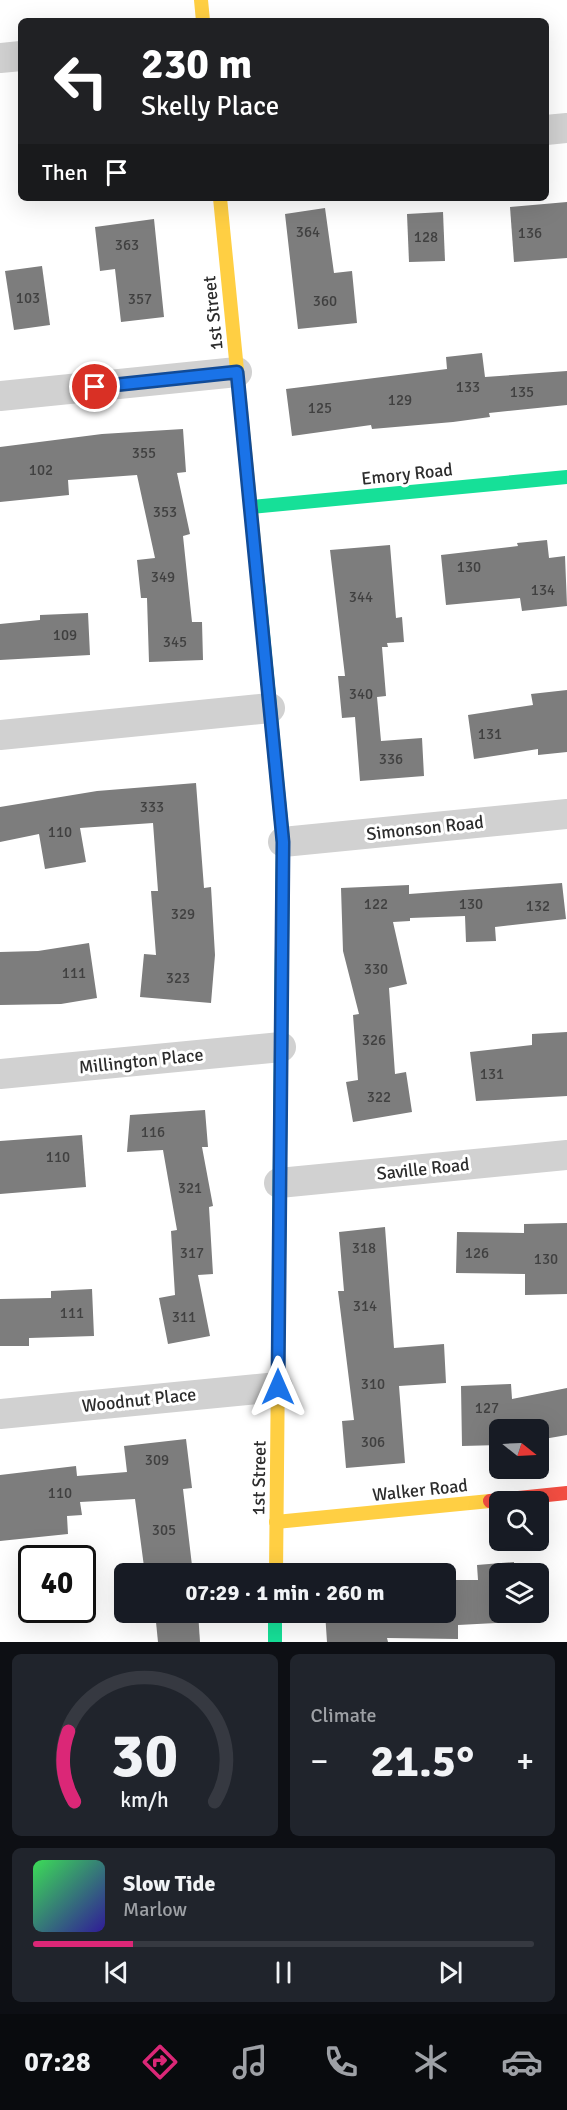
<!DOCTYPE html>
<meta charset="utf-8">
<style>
:root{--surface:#171b24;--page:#20242c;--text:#f1f3f6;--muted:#9ea1a6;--line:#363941;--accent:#db2777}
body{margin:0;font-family:Signika,sans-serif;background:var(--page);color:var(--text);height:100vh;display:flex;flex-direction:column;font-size:22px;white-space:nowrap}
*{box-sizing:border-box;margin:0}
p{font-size:20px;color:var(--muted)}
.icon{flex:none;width:33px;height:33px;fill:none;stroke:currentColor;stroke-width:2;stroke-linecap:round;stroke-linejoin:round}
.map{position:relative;height:1642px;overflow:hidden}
.side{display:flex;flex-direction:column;gap:12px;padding:12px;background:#0d0f14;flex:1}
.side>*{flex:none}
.guide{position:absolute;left:18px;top:18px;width:531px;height:183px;border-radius:9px;box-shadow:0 6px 24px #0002;background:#202124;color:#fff;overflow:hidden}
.needle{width:39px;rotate:108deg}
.controls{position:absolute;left:489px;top:1419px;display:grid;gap:12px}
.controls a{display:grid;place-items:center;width:60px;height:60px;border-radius:9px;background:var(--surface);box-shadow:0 6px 24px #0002;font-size:30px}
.speed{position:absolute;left:18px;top:1545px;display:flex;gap:12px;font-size:30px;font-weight:700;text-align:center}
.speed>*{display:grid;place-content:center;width:78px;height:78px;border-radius:50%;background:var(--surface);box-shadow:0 6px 24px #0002;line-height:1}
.speed .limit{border:3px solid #111;border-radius:9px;background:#fff;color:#111}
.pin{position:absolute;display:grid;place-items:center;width:51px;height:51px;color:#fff;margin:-26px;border:3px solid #fff;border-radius:50%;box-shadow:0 2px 6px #0007}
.me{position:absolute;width:66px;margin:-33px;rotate:0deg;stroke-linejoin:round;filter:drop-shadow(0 0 4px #0008)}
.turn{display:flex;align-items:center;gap:21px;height:126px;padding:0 24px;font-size:27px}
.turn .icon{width:78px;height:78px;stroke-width:2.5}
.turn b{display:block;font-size:42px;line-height:51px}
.then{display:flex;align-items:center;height:57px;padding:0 24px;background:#0003;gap:12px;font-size:22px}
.big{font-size:45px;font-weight:800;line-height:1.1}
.side .card{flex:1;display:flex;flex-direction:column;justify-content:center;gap:9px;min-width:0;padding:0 21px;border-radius:9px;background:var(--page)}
.side .dial{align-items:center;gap:0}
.dial svg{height:156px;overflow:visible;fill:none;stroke:var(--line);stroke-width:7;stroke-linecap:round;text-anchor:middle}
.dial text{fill:var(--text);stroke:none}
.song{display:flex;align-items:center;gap:18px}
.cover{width:72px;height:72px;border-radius:9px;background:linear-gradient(135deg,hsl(130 70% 55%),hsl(250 70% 35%))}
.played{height:6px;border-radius:3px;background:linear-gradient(90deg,var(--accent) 20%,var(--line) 20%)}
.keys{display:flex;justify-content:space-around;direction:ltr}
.heat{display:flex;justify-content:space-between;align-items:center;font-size:33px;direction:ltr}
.side .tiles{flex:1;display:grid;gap:12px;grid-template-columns:1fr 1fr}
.card:last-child{grid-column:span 2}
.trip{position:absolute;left:114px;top:1563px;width:342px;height:60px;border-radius:9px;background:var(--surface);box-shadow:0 6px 24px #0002;font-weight:800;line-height:60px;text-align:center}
.tab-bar{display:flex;height:96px;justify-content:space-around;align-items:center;background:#090b0e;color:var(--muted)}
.tab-bar .icon{width:42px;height:42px}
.tab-bar .on{color:var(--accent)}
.tab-bar b{font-size:27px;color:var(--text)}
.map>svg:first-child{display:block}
</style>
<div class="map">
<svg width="567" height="1642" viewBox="0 0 567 1642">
<rect width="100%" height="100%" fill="#fff"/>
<!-- building -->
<g fill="#7d7d7d">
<path d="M567,202V258L514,262L510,207Z"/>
<path d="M325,208L334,273L352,271L357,323L298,329L285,214Z"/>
<path d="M443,212L445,261L409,262L407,214Z"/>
<path d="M154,219L164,317L121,322L115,269L100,271L95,227Z"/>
<path d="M42,266L50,325L14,330L5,271Z"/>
<path d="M482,353L485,377L567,371V405L489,413L490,417L453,422L372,429L371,425L292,436L286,389L447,369L446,357Z"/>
<path d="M183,429L186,472L177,473L190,534L183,536L192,622H202L203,660L149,662L147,598H141L137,560L155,558L137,475L68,480L69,495L0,502V447L102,434Z"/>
<path d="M547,540L549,558L565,556L567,606L522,611L520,598L446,605L441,555L518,546L517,543Z"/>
<path d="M390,545L396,618L402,617L404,642L387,643L388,647H382L386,696L377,697L381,741L422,738L424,776L360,781L355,717L342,718L338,676H345L330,550Z"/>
<path d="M88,613L90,655L0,660V624L40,620V615Z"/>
<path d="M567,690V752L538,755V749L474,759L468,715L533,705L531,694Z"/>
<path d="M196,783L204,888L211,887L215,955L211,1003L140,997L144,954L156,955L151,891H158L153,823L80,828L86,862L45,869L39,834L0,842V807L97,791Z"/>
<path d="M562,883L566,919L495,927L496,941L466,942L465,916L410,918V921L393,922L407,984L389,988L395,1074L406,1072L412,1112L353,1122L346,1082L358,1080L353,1015L359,1014L343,951L341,888L409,885V894Z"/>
<path d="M89,943L97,998L61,1004L0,1005V952L38,951Z"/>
<path d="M567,1032V1096L476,1101L470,1052L532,1045V1034Z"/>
<path d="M205,1110L208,1147H202L213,1206L209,1207L213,1274L198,1275L210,1336L168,1344L159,1298L175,1295L171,1231L177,1230L163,1150L127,1152L130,1115Z"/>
<path d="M82,1135L86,1187L0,1194V1141Z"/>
<path d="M567,1223V1294L525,1295V1274L456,1273L457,1232L524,1233V1224Z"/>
<path d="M385,1227L394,1348L444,1344L446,1383L399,1386L405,1463L346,1468L342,1421L354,1420L338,1291H344L339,1232Z"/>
<path d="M92,1289L94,1336L29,1338V1346H0V1299L51,1298V1291Z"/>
<path d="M511,1384L512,1399L567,1388V1435L538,1440V1430H500V1445L462,1446L461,1386Z"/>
<path d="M186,1439L192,1488L183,1489L193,1574H145L135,1499L80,1502L82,1515L67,1516L68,1534L0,1541V1475L76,1466L77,1476L127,1472L124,1446Z"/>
<path d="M514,1562V1574H500V1612H516L517,1622L458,1625V1639L387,1638L388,1642H327L325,1612H446V1580H478L477,1565Z"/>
<path d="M155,1612H198L200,1642H158Z"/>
</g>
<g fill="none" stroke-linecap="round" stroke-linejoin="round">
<!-- street -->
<g stroke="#d1d1d1" stroke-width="30">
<path d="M0,58L21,56"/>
<path d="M546,130L567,128"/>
<path d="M0,396L237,372"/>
<path d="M0,735L270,708"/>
<path d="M283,842L567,814"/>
<path d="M0,1074L281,1047"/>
<path d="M279,1183L567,1155"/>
<path d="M0,1414L278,1387"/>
</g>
<!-- fast -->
<g stroke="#16e098" stroke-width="14">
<path d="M251,507L567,477"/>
<path d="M258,583L283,842L279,1258"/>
<path d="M275,1612V1642"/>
</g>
<!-- slow -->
<g stroke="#ffcf43" stroke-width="14">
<path d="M201,0L203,21"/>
<path d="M220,198L258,583"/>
<path d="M276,1522L490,1501"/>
<path d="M276,1574L279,1258"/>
</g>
<!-- jam -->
<path stroke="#f24e42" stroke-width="14" d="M490,1501L567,1493"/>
</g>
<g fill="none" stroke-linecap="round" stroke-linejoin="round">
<!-- route casing -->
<g stroke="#114b97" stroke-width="15">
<path id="route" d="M95,387L237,372L283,842L278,1387"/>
</g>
<!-- route -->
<use href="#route" stroke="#1a73e8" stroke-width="10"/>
</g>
<g text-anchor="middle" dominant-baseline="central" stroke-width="6" stroke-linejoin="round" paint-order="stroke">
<!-- number labels -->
<g font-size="15" fill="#404040">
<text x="308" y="232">364</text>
<text x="530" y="233">136</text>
<text x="426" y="237">128</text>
<text x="127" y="245">363</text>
<text x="28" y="298">103</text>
<text x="140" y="299">357</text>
<text x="325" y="301">360</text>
<text x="468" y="387">133</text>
<text x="522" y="392">135</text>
<text x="400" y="400">129</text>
<text x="320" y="408">125</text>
<text x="144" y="453">355</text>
<text x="41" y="470">102</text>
<text x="165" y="512">353</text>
<text x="469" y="567">130</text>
<text x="163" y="577">349</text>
<text x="543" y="590">134</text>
<text x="361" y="597">344</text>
<text x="65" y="635">109</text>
<text x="175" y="642">345</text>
<text x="361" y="694">340</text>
<text x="490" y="734">131</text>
<text x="391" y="759">336</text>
<text x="152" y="807">333</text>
<text x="60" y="832">110</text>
<text x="376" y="904">122</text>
<text x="471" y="904">130</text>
<text x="538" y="906">132</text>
<text x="183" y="914">329</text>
<text x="376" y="969">330</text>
<text x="74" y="973">111</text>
<text x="178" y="978">323</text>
<text x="374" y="1040">326</text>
<text x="492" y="1074">131</text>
<text x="379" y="1097">322</text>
<text x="153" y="1132">116</text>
<text x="58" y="1157">110</text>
<text x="190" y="1188">321</text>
<text x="364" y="1248">318</text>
<text x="192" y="1253">317</text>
<text x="477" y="1253">126</text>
<text x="546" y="1259">130</text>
<text x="365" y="1306">314</text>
<text x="72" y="1313">111</text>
<text x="184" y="1317">311</text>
<text x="373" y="1384">310</text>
<text x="487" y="1408">127</text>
<text x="373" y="1442">306</text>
<text x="157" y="1460">309</text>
<text x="60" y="1493">110</text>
<text x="164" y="1530">305</text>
</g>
<!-- street labels -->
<g font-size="18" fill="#2c2c2c" stroke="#fff">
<text transform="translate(213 313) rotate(-96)">1st Street</text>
<text transform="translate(407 474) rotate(-6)">Emory Road</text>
<text transform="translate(425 828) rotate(-6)">Simonson Road</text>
<text transform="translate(141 1061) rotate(-6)">Millington Place</text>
<text transform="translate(423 1169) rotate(-6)">Saville Road</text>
<text transform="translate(139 1400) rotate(-6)">Woodnut Place</text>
<text transform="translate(259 1478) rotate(-89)">1st Street</text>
<text transform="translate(420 1490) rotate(-6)">Walker Road</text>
</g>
</g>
</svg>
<div class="controls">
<a><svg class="needle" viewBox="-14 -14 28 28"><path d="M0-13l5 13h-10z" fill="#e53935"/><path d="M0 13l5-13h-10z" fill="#9ea1a6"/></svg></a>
<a><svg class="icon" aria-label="search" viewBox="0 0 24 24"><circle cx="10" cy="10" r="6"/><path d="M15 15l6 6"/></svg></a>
<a><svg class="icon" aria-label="layers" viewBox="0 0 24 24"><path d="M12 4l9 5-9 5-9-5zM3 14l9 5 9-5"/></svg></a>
</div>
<div class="speed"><div class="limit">40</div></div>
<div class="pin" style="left:95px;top:387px;background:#d93025"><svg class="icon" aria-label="arrive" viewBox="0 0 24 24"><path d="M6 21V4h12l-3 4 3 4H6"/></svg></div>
<svg class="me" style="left:278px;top:1387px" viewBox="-20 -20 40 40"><path d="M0-17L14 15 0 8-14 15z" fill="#1a73e8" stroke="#fff" stroke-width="4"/></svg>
<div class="trip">07:29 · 1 min · 260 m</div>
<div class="guide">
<div class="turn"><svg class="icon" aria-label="left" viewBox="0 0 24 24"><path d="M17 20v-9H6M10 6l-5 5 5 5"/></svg><div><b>230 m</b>Skelly Place</div></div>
<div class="then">Then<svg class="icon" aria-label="arrive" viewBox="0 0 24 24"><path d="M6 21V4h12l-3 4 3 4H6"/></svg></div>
</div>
</div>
<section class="side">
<div class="tiles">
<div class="card dial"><svg viewBox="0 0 100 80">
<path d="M14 69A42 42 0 1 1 86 69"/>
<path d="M14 69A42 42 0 0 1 11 33" stroke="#db2777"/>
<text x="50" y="56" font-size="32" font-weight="700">30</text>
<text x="50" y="72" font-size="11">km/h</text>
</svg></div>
<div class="card"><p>Climate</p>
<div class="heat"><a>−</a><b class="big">21.5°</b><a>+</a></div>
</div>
<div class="card">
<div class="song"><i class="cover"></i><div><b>Slow Tide</b><p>Marlow</p></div></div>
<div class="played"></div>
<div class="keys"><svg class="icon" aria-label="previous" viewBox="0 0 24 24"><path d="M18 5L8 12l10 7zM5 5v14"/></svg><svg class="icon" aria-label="pause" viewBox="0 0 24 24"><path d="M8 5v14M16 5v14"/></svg><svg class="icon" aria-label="next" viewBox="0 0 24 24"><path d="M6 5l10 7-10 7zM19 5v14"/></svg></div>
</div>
</div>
</section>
<nav class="tab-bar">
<b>07:28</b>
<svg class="icon on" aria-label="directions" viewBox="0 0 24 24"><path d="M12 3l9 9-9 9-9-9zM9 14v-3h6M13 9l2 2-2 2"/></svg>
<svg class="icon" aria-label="music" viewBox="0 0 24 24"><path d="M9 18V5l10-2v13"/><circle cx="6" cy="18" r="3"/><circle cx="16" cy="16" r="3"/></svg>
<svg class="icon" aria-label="phone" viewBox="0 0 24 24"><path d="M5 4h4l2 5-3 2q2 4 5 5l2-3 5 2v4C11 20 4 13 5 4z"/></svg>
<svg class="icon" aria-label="climate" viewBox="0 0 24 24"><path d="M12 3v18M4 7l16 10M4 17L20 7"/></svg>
<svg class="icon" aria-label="car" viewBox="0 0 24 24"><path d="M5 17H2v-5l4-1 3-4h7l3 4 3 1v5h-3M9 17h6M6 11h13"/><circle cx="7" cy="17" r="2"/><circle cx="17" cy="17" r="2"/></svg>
</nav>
